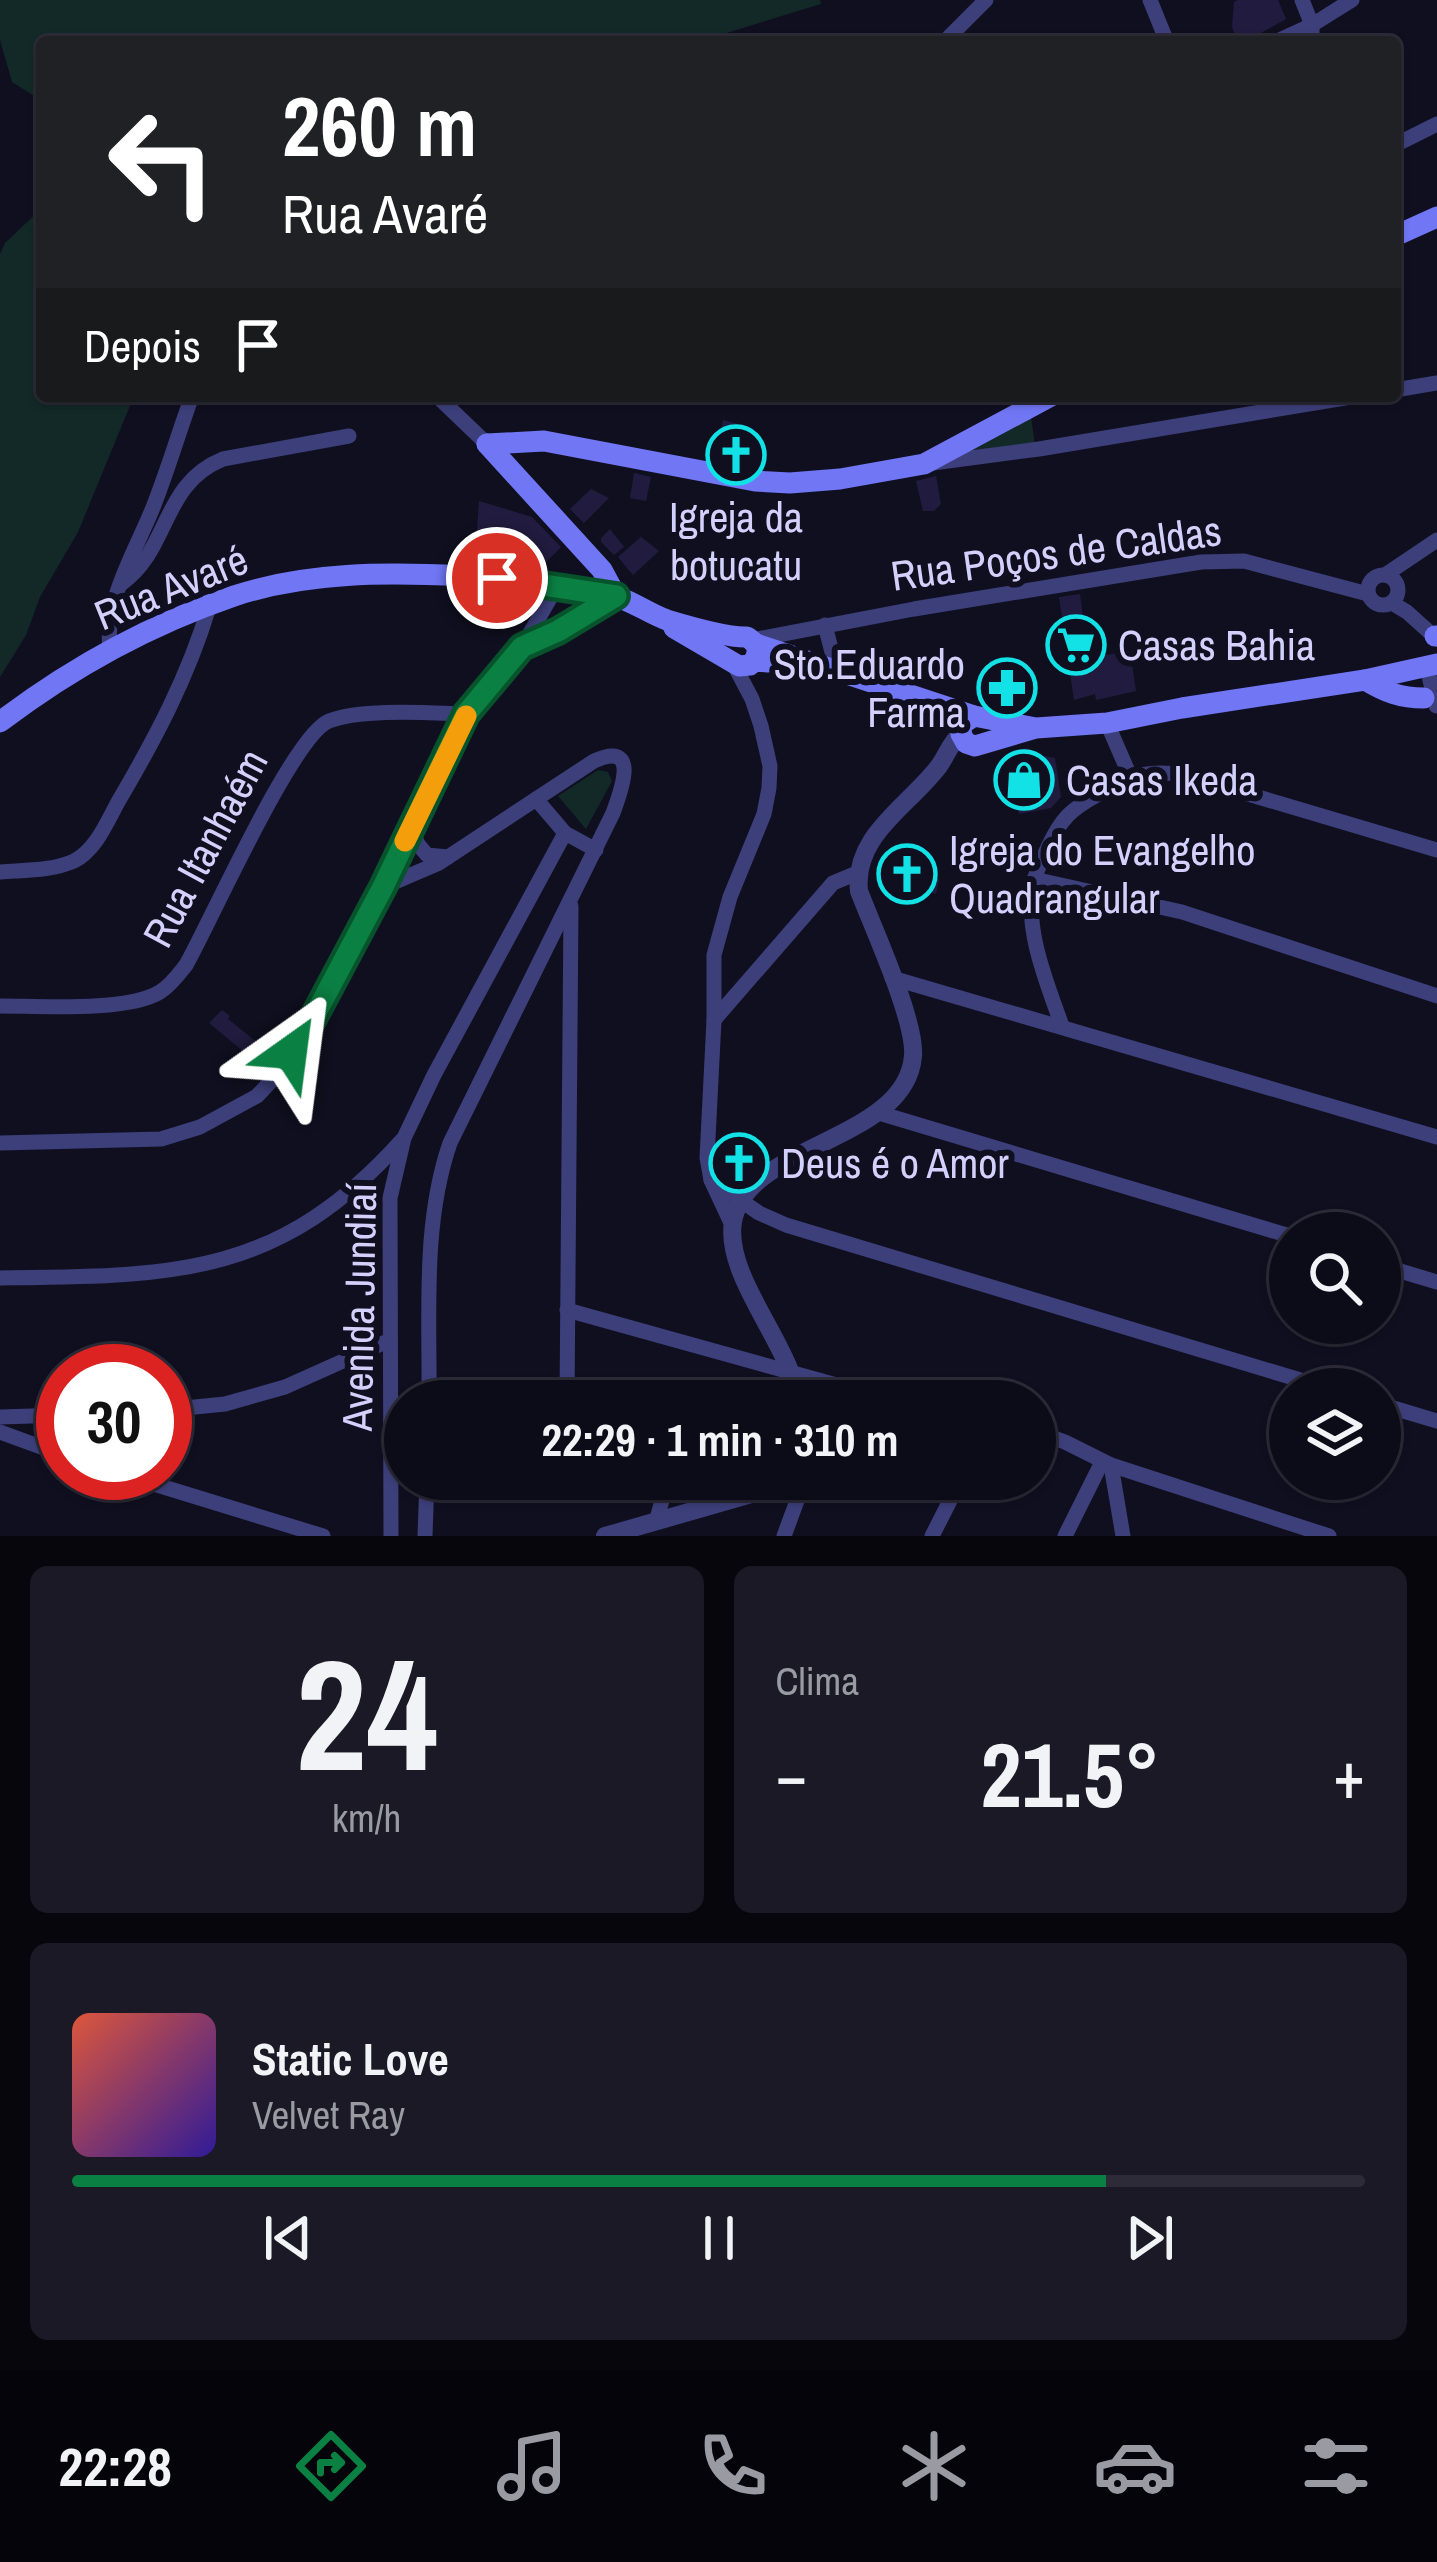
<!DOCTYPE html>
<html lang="pt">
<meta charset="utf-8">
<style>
:root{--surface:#0c0b18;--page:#1a1925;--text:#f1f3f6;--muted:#9a9ba2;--line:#2c2b37;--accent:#0b8043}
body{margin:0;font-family:"Archivo Narrow",sans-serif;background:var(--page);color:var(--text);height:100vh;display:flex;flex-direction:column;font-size:45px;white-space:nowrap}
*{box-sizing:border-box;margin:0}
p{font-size:39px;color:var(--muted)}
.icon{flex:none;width:66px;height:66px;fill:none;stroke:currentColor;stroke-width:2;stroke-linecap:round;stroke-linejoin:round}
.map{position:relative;height:1536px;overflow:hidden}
.sheet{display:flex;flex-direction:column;gap:30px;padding:30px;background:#07060d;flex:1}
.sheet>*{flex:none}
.hud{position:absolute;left:36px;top:36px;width:1365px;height:366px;border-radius:12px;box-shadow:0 3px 9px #0004,0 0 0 3px var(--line);background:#202124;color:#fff;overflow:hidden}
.buttons{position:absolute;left:1269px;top:1212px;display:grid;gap:24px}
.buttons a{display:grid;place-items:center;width:132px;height:132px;border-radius:50%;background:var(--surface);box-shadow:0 3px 9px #0004,0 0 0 3px var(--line);font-size:60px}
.speed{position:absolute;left:36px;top:1344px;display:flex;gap:24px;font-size:60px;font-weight:700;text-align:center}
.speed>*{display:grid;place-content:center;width:156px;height:156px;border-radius:50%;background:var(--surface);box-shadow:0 3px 9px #0004,0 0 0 3px var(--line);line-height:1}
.speed .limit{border:18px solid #d22;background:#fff;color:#111}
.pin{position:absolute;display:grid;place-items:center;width:102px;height:102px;color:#fff;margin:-51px;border:6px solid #fff;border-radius:50%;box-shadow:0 3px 12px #0007}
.me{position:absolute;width:132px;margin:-66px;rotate:31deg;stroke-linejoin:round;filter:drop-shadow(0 0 9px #0008)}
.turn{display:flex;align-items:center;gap:42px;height:252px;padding:0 48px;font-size:54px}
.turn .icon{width:156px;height:156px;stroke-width:2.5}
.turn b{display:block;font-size:84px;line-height:102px}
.then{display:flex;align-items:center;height:114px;padding:0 48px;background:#0003;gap:24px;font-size:45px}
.big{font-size:90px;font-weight:700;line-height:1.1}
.sheet .widget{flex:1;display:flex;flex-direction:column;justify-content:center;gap:18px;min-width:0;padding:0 42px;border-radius:18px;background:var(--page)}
.sheet .dial{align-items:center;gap:0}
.dial b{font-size:156px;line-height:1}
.song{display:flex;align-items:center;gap:36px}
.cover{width:144px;height:144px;border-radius:18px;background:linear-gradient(135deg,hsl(10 70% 55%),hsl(250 70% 35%))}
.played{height:12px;border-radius:6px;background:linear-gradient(90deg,var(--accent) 80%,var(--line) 80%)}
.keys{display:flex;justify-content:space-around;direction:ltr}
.heat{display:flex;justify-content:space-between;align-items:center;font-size:66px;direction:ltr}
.sheet .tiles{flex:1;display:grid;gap:30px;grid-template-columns:1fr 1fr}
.widget:last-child{grid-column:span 2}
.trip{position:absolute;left:384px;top:1380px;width:672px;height:120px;border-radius:60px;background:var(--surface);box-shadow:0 3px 9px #0004,0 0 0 3px var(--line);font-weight:700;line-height:120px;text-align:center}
.dock{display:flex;height:192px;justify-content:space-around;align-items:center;background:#05040a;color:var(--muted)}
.dock .icon{width:84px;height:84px}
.dock .current{color:var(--accent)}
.dock b{font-size:54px;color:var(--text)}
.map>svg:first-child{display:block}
</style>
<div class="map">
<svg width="1437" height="1536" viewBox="0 0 1437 1536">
<rect width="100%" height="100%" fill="#100f20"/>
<!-- green -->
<g fill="#122927">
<path d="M0,0H820L821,4L697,42H42V101L12,82L0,40Z"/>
<path d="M42,208V396H134L78,532L40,597L26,635L0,677V254L5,243Z"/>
<path d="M1030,409L1035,446L940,455Z"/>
<path d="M598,770L608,772L612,781L586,829L558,796Z"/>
</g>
<!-- building -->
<g fill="#211c3f">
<path d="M1238,0H1278L1286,19L1245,42H1238L1232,27L1234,2Z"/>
<path d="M723,420L746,426L743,442L720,434Z"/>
<path d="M634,473L651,477L646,501L630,498Z"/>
<path d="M936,476L941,504L934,511H923L916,481Z"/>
<path d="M591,489L609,498L584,523L570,509Z"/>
<path d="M479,501L532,517L561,547L539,569L475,560Z"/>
<path d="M610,529L624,547L614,555L601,542V538Z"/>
<path d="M641,537L659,551L633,575L618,557Z"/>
<path d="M1080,594L1088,658L1130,651L1136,691L1096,700L1095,694L1074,700L1059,597Z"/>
<path d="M990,660L1035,672L1027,700L981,690Z"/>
<path d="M1028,748L1029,753L1055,758L1061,797L1051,808L1019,814L1011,751Z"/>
<path d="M896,859L907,861L906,869L939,879L936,894L891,879Z"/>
<path d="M222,1010L230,1016L228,1019L263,1047L255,1061L209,1023Z"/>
<path d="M752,1147L757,1160L736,1173L727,1167L725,1155Z"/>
</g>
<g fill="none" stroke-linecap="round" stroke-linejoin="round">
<!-- minor -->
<g stroke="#3d3f7b" stroke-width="15">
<path d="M1150,0L1167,42"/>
<path d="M1302,0L1312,25V42"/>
<path d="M944,42L986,0"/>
<path d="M1275,42L1312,25L1352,0"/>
<path d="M1395,145L1437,124"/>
<path d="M1395,390L1437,383"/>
<path d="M437,396L487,444"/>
<path d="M933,463L1039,449L1357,396"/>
<path d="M1385,575L1437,540"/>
<circle cx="1383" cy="590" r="15"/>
<path d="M121,584C170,550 161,484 223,459L349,436"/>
<path d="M1392,603L1407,612L1437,639"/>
<path d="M825,625L837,672"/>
<path d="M752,640L914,609L1201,562L1244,561L1368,594"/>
<path d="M525,646L558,630L614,597"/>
<path d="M110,650C104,599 136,551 154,505C168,469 179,432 192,396"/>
<path d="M1427,667L1436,706"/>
<path d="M1107,723L1130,776"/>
<path d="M536,799L565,833L596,850"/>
<path d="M413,825L417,843L427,855L448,857"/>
<path d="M0,872C24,870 52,871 74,861C96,850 107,822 118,802C155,739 188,677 209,607"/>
<path d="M1034,879L1182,912L1437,996"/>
<path d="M383,887L439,863L594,761C641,740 621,791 613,813L450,1143C422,1224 430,1316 429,1401"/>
<path d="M892,978L1437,1137"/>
<path d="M0,1006C40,1006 127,1012 160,992C171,985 178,975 186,965C211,921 293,735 329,721C362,708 431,713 466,714"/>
<path d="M714,1020L833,883L857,873"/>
<path d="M1062,1026C1047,983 1023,927 1034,882C1036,870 1043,858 1048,847C1061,819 1070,810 1097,795C1130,776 1146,769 1184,775L1437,850"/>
<path d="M879,1113L1290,1236"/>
<path d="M0,1143L161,1139L200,1127L257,1096L273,1079L309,1026L383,887L466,714L522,647L556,588"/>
<path d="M711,1180L759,1213L786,1225L1330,1389"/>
<path d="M732,1225L711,1180L707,1158L714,1020V955L730,897L764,814L769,788L770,766L761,726L752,699L733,663"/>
<path d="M1380,1265L1437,1282"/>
<path d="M0,1278C173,1276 278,1278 402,1140"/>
<path d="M567,1310L894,1401"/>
<path d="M567,1401L571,906"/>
<path d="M1380,1404L1437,1421"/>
<path d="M165,1410L225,1404L285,1387L390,1340"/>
<path d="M0,1417L63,1415"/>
<path d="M1035,1431L1065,1442L1111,1465L1329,1536"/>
<path d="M0,1432L63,1455"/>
<path d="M1111,1465L1123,1536"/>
<path d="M118,1473L323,1536"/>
<path d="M680,1479L746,1494"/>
<path d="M656,1522L663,1497L657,1479"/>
<path d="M391,1536L390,1198L404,1138L434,1075L565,833"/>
<path d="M425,1536L427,1479"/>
<path d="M784,1536L805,1479"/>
<path d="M932,1536L961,1479"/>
<path d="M1065,1536L1102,1462"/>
</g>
<!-- tertiary -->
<g stroke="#3d3f7b" stroke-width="18">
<path d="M798,1401C796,1392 794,1383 791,1374C776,1330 725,1269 733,1222C745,1144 906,1142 913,1056C916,1021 873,928 859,891C853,835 909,806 939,766C947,755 950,743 961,734"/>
<path d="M605,1536L804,1479"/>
</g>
<!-- secondary -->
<g stroke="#7076f4" stroke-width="21">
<path d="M1395,236L1437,217"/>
<path d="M487,444L544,441L755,481L790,483L840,479L924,464L1051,396"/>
<path d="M487,444L602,570L616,596"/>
<path d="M674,628L739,666L750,665L754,661L768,662"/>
<path d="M1435,636H1437"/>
<path d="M756,644L974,716"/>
<path d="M1365,680C1385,692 1400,698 1424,698"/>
<path d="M0,722C71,668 149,625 234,596C306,572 387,572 462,576C511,579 559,588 608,595C629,598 647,613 667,620C687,626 728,638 747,637C757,643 760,650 754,661"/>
<path d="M1036,728L974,716L962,724L961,734L966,743L975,746L1036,728L1107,723L1182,708L1365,680L1437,664"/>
</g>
</g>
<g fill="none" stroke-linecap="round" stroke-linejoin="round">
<!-- route casing -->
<g stroke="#07532c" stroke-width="30">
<path id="route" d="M291,1052L309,1026L383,887L466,714L522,647L558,631L616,596L497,578"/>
</g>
<!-- route -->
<use href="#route" stroke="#0b8043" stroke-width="21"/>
<!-- slow -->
<path stroke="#f59e0b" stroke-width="21" d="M405,841L466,716"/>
</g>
<!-- icons -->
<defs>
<g id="church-ring" transform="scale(3)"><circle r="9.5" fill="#100f20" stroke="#12e1e6" stroke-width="1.5"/><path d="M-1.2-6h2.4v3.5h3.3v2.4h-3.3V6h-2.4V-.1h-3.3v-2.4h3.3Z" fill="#12e1e6"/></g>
<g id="supermarket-ring" transform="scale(3)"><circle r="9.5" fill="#100f20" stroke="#12e1e6" stroke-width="1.5"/><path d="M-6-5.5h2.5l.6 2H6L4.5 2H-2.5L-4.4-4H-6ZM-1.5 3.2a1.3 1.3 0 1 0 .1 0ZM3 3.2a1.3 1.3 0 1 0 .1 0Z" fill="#12e1e6"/></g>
<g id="pharmacy-ring" transform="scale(3)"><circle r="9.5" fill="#100f20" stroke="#12e1e6" stroke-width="1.5"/><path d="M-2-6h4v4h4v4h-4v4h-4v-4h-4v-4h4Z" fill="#12e1e6"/></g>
<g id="shop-ring" transform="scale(3)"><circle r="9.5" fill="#100f20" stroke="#12e1e6" stroke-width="1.5"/><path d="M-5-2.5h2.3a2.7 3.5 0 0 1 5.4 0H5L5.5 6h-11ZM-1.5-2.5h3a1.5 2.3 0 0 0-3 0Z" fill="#12e1e6"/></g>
</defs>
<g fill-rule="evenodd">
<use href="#church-ring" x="736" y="455"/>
<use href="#supermarket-ring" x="1076" y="645"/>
<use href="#pharmacy-ring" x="1007" y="688"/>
<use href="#shop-ring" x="1024" y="780"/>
<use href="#church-ring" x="907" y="874"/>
<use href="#church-ring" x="739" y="1163"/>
</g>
<g text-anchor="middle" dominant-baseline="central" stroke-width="12" stroke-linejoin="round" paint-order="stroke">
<!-- poi labels -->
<g font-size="42" fill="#d3d1fb" stroke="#100f20" text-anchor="start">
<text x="736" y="517" text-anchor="middle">Igreja da<tspan x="736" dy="48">botucatu</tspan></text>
<text x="1118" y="645">Casas Bahia</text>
<text x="965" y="664" text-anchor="end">Sto.Eduardo<tspan x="965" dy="48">Farma</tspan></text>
<text x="1066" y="780">Casas Ikeda</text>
<text x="949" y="850">Igreja do Evangelho<tspan x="949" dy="48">Quadrangular</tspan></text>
<text x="781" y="1163">Deus é o Amor</text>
</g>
<!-- street labels -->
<g font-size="42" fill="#d3d1fb" stroke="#100f20">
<text transform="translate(1056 553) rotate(-8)">Rua Poços de Caldas</text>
<text transform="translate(171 587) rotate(-22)">Rua Avaré</text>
<text transform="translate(205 848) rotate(-62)">Rua Itanhaém</text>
<text transform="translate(359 1307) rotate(-89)">Avenida Jundiaí</text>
</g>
</g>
</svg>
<div class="buttons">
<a><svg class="icon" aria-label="search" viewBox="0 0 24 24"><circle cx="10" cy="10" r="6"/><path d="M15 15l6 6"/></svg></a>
<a><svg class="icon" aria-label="layers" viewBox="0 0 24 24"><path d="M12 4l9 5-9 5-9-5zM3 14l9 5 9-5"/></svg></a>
</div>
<div class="speed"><div class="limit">30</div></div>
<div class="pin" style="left:497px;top:578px;background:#d93025"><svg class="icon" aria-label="arrive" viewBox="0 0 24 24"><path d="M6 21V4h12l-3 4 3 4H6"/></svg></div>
<svg class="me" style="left:291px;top:1052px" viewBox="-20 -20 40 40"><path d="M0-17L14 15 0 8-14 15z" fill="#0b8043" stroke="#fff" stroke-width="4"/></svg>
<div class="trip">22:29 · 1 min · 310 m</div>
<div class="hud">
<div class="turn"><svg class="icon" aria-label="left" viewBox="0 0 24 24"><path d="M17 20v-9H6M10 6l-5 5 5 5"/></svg><div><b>260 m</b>Rua Avaré</div></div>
<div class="then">Depois<svg class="icon" aria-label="arrive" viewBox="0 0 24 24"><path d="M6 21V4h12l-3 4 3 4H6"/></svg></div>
</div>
</div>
<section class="sheet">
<div class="tiles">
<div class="widget dial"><b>24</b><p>km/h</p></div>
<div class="widget"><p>Clima</p>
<div class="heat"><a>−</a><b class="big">21.5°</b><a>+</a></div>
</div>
<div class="widget">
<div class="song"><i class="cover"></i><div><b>Static Love</b><p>Velvet Ray</p></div></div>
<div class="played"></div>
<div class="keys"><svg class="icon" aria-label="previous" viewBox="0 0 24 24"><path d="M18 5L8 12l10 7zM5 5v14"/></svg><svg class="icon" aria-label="pause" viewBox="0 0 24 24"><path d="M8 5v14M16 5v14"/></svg><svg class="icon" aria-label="next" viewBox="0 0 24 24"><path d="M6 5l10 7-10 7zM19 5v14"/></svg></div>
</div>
</div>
</section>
<nav class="dock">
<b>22:28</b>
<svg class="icon current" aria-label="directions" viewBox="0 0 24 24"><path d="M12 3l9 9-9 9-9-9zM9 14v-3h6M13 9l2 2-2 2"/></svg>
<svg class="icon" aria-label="music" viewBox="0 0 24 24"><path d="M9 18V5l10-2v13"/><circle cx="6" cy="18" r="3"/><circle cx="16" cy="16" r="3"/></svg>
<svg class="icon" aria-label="phone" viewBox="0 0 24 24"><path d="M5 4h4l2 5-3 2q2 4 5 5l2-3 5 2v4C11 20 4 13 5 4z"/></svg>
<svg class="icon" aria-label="climate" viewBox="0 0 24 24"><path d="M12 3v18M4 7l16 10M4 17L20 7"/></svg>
<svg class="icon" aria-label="car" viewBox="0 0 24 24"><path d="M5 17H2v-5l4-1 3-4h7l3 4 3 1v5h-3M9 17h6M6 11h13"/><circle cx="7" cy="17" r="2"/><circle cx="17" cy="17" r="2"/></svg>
<svg class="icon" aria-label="filters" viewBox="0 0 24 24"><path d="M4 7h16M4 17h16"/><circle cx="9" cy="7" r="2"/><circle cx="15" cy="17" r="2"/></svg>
</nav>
